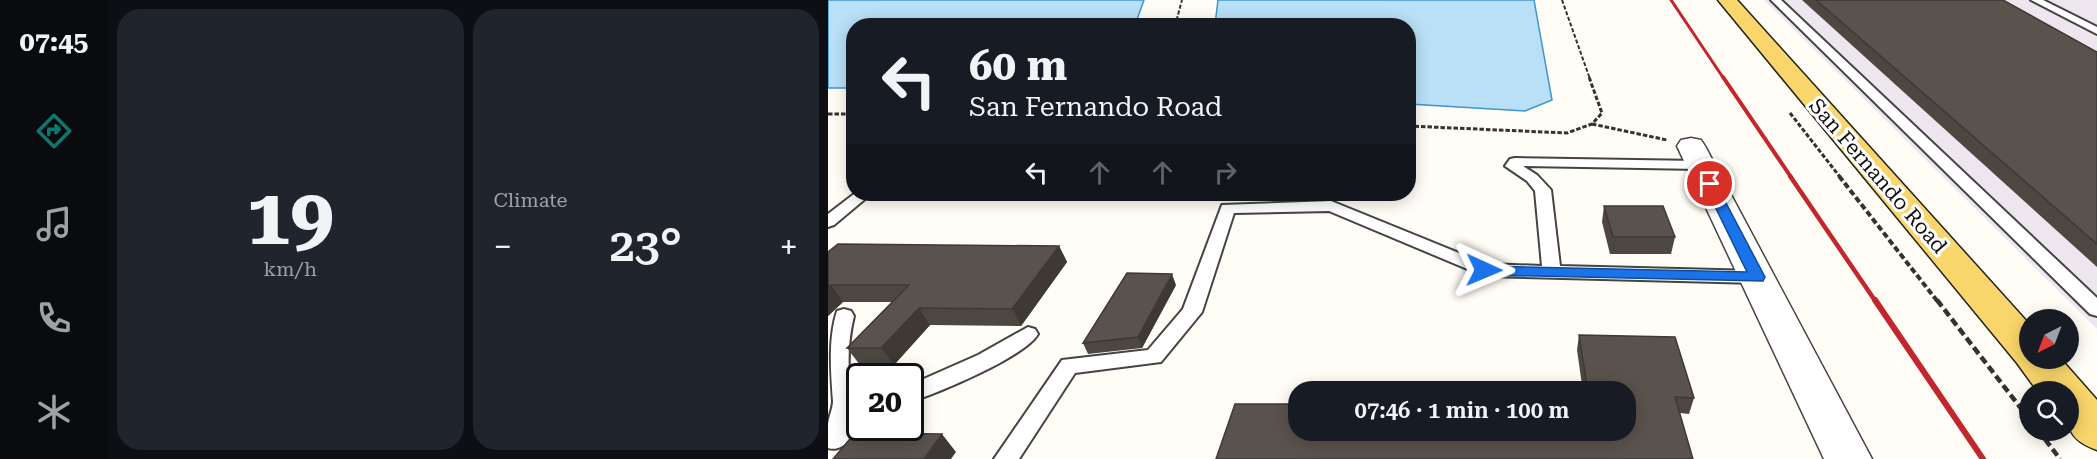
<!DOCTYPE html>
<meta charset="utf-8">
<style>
:root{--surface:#171b24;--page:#20242c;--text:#f1f3f6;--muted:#9ea1a6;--accent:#0f766e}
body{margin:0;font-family:"Roboto Serif",serif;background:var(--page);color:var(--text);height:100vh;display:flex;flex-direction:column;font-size:22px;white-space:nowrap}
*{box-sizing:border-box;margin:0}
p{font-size:20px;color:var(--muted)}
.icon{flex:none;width:33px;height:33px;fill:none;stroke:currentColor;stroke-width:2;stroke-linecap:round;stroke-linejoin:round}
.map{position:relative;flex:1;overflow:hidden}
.side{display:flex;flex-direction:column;gap:9px;padding:9px;background:#0d0f14;width:720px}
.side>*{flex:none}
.hud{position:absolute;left:18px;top:18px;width:570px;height:183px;border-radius:24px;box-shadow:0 3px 15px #0003;background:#171b24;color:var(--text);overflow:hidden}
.needle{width:39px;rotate:222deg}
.tools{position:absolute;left:1191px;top:309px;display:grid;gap:12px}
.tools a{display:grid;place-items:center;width:60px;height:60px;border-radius:50%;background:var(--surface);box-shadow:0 3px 15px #0003;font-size:30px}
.speed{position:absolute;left:18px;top:363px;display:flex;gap:12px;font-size:30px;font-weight:700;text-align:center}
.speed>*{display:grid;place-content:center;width:78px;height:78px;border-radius:50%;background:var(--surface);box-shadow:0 3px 15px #0003;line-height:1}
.speed .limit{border:3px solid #111;border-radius:9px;background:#fff;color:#111}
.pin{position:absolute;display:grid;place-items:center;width:51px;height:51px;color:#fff;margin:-26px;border:3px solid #fff;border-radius:50%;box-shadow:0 2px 6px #0007}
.me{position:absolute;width:66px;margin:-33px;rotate:91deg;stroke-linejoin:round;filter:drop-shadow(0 0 4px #0008)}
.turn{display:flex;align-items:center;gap:21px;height:126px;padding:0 24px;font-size:27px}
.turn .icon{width:78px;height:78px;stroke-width:2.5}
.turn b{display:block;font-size:42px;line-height:51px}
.lanes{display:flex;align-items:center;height:57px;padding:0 24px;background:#0003;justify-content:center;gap:30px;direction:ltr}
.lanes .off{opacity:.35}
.big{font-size:45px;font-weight:600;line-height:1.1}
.side .card{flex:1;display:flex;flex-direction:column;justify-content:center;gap:9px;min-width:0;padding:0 21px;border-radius:24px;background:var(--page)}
.side .dial{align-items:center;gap:0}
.dial b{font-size:78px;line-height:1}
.heat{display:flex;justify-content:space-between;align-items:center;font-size:33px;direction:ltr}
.side .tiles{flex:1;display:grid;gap:9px;grid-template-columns:repeat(2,1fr)}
.trip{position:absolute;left:460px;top:381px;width:348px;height:60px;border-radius:24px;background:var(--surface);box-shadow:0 3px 15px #0003;font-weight:600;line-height:60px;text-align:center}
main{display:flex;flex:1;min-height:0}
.dock{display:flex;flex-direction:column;width:108px;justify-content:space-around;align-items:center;background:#090b0e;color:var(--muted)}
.dock .icon{width:42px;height:42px}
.dock .current{color:var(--accent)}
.dock b{font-size:27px;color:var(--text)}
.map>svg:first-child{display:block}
</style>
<main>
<nav class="dock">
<b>07:45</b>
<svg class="icon current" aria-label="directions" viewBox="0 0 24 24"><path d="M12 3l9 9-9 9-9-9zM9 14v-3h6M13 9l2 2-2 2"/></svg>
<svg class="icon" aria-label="music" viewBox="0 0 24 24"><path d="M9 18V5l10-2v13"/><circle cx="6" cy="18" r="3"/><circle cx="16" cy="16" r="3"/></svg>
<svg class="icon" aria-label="phone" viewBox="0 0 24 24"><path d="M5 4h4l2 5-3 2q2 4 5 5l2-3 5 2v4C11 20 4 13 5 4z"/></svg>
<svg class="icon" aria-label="climate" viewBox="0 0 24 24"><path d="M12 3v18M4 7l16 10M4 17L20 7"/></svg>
</nav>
<section class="side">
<div class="tiles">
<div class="card dial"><b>19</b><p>km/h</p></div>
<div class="card"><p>Climate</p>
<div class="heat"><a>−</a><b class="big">23°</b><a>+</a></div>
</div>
</div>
</section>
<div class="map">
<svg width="1269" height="459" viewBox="0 0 1269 459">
<rect width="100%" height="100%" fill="#fffdf5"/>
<!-- industrial -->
<path fill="#eee6ef" d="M936,0H1269V329Z"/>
<!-- water -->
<g fill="#b9e0f7" stroke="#3f96cf" stroke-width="1.5">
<path d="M0,0H316L307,25L26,26L25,88H0Z"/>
<path d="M390,0H706L724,100L697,111L581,104L580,26L387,25Z"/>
</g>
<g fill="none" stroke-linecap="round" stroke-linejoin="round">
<!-- service casing -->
<g stroke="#444" stroke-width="4">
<g id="service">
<path d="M943,0H953L1269,298V316L1262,314Z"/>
<path d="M1203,0H1215L1269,27V34Z"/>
<path d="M687,158L872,161L879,165L872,169L695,166L709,175L723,190L732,266L929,271L935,273L938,277L935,281L929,283L656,276L501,211L406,213L374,312L333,362L247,373L191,459H166L234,360L320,350L355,309L394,205L503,201L658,264L714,266L707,191L699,181L677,166L682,159Z"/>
<path d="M26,194H43L6,225L0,227V214Z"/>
<path d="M16,309L23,311L26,316C21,336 20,353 21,374C22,387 28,399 25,412L32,410V428H37C28,435 13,453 0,448C0,440 0,432 0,424C1,416 5,408 5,401C3,371 0,339 9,311Z"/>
<path d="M200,327L207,329L210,334C197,357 110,393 82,402V385L150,355Z"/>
</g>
</g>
<!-- minor casing -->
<g stroke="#444" stroke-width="3">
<path id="minor" d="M863,138L873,140L877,146L1044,459H996L849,146L853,140Z"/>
</g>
<!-- primary casing -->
<g stroke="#222" stroke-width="3">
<path id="primary" d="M890,0H909L1202,325V358H1232L1269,400V450C1235,438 1240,422 1240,392H1210L1189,363Z"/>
</g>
<!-- path-far3 -->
<g stroke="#333" stroke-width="2" stroke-dasharray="4 2" stroke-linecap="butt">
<path d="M734,0L762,79"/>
<path d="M347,26L354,0"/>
</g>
<!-- path-far2 -->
<g stroke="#333" stroke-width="3" stroke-dasharray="4.5 2" stroke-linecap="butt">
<path d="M962,113L1012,177"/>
<path d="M0,114H26"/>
<path d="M764,124L839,140"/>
<path d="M580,126L739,133L764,124L774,113L761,77"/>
</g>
<!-- path-far1 -->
<path stroke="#333" stroke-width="4" stroke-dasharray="6 3" stroke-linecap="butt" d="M1011,176L1110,302"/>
<!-- path -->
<g stroke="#333" stroke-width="4.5" stroke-dasharray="8 4" stroke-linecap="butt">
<path d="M1109,300L1202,420"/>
<path d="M1210,430L1232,459"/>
</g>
<!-- service -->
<use href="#service" fill="#fff" fill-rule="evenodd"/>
<!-- minor -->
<use href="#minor" fill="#fff" fill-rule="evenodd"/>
<!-- primary -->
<use href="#primary" fill="#f9d66b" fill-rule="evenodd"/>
<!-- rail-far3 -->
<path stroke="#c4262e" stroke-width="3" d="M843,0L896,79"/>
<!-- rail-far2 -->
<path stroke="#c4262e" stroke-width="4" d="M895,77L963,177"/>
<!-- rail-far1 -->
<path stroke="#c4262e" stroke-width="4.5" d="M962,176L1048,302"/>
<!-- rail -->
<path stroke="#c4262e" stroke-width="6" d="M1047,300L1155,459"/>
</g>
<!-- wall -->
<g fill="#4d4742">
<path d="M974,0H1175L1269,52V267Z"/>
<path d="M776,206L847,237L843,254H782L774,222Z"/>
<path d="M231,246L239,262L193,326L102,325L66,365H32L19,348L64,302H15L0,316V252Z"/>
<path d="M348,285L314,348L260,354L255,343Z"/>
<path d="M751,335L847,337L866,398L861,414L852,413L865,459H388L407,404H471V430H798V392H755L749,350Z"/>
</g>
<!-- shaded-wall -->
<g fill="#3f3936">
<path d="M231,246L239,262L193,326L184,309Z"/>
<path d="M344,274L348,285L314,348L310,337Z"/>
<path d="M3,285L15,302L0,316V287Z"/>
<path d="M91,308L102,325L66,365L53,348Z"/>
<path d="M114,434L128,452L123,459H96Z"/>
</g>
<!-- building -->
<g fill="#5a524d" stroke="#3f3936" stroke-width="1.5">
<path d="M988,0H1175L1269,52V244Z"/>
<path d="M776,206H835L847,237H785Z"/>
<path d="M10,244L231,246L184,309L91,308L53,348H19L81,285H3L0,287V252Z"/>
<path d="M299,273L344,274L310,337L255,343Z"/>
<path d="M751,335L847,337L866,398L847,397L865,459H388L407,404H471V430H798V392H760Z"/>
<path d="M27,433L114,434L96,459H5Z"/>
</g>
<!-- route -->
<path fill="#1a73e8" stroke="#114b97" stroke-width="1.5" d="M882,180L888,184L937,277L935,281L656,275L649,270L656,266L919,272L876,184Z"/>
<g text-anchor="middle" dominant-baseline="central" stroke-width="6" stroke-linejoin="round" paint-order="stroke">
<!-- street labels -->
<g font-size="21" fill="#111" stroke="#fff">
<text transform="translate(1050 176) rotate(49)">San Fernando Road</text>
</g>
</g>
</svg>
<div class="tools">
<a><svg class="needle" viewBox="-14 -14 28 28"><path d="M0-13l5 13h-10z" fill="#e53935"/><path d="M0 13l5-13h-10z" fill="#9ea1a6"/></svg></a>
<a><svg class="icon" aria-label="search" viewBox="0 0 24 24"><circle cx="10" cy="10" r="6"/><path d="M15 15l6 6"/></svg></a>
</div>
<div class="speed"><div class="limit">20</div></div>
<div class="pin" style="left:882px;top:184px;background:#d93025"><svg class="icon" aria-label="arrive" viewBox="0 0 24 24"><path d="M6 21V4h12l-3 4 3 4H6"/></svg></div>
<svg class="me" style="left:656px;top:270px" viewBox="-20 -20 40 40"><path d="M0-17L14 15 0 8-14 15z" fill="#1a73e8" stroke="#fff" stroke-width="4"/></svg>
<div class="trip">07:46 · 1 min · 100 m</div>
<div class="hud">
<div class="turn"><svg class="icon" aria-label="left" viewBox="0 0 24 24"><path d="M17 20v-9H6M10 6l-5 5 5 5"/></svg><div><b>60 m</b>San Fernando Road</div></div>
<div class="lanes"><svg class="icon" aria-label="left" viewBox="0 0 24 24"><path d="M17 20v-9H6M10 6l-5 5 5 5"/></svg><svg class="icon off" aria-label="ahead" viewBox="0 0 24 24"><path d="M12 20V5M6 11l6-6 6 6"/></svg><svg class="icon off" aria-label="ahead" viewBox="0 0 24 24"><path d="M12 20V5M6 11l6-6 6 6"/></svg><svg class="icon off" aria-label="right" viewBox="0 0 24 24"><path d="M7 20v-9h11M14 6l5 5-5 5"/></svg></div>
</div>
</div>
</main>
